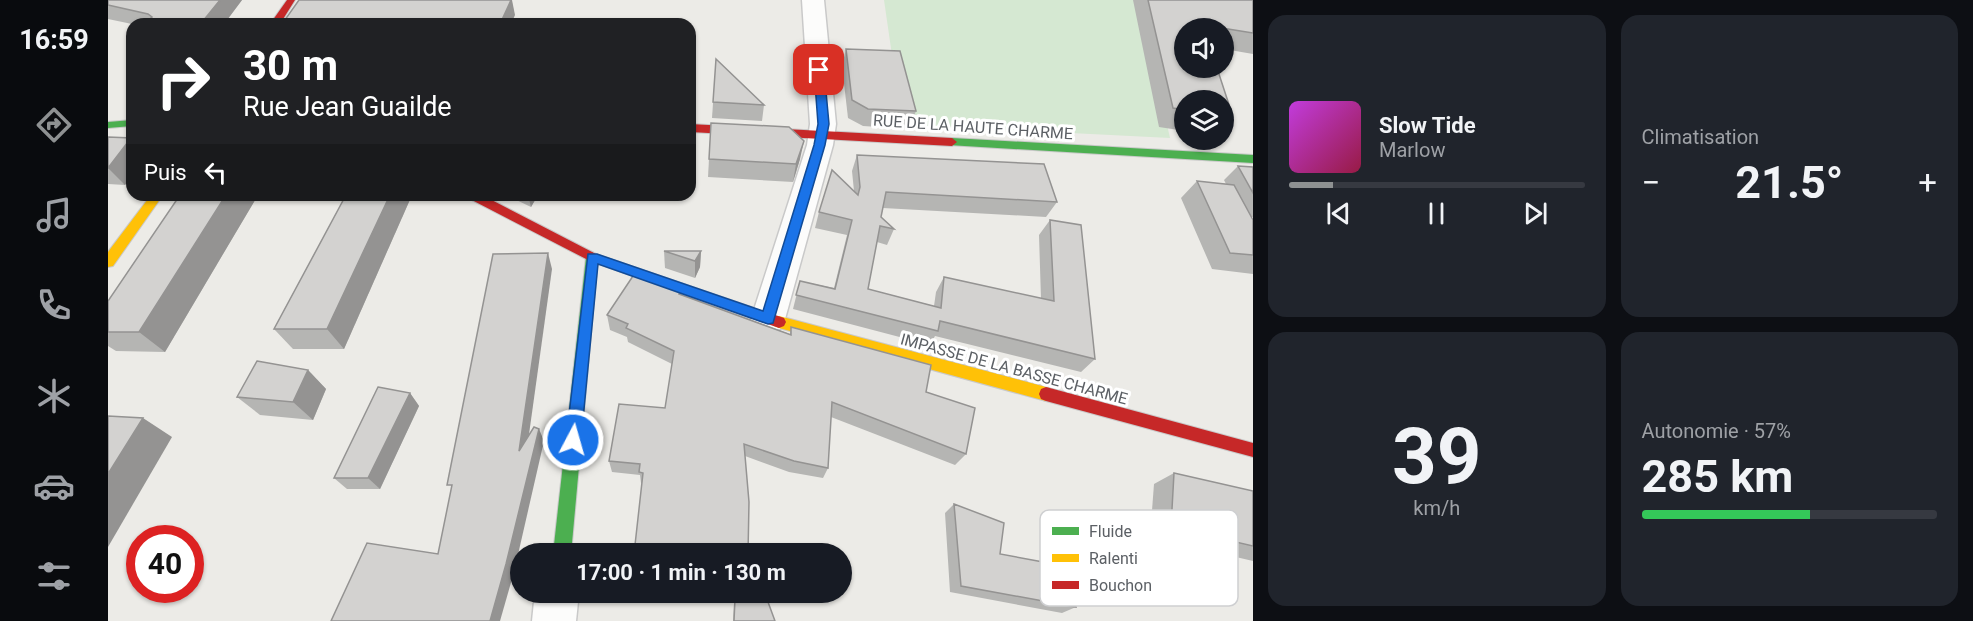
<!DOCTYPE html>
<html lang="fr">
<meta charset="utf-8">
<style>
:root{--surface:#171b24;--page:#20242c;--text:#f1f3f6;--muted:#9ea1a6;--line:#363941;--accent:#8e9192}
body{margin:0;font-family:Roboto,sans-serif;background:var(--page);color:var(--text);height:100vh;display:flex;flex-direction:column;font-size:22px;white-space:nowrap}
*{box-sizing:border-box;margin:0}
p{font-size:20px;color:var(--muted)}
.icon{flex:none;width:33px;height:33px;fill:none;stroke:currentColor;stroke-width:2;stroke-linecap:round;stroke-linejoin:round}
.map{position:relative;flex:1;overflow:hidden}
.details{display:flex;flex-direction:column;gap:15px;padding:15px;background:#0d0f14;width:720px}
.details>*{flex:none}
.hud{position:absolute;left:18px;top:18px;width:570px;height:183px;border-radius:18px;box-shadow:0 2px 4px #0004;background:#202124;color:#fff;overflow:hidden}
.controls{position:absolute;left:1066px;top:18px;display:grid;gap:12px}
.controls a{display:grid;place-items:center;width:60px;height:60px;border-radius:50%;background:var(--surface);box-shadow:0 2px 4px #0004;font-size:30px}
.speed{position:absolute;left:18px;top:525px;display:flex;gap:12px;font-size:30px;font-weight:700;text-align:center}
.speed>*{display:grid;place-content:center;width:78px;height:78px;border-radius:50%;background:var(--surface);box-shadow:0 2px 4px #0004;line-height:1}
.speed .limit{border:9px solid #d22;background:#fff;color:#111}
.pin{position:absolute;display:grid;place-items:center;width:51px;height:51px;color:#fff;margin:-26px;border-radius:12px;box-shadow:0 3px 9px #0006}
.me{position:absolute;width:66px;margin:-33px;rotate:6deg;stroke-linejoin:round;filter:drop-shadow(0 0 4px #0008)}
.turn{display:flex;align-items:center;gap:21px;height:126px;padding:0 18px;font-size:27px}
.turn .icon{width:78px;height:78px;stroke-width:2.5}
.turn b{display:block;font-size:42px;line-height:51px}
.then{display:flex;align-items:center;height:57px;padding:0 18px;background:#0003;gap:12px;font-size:22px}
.big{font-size:45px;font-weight:700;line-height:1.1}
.details .widget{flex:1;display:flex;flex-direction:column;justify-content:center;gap:9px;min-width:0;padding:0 21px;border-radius:18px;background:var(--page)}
.details .dial{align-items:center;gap:0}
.dial b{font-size:78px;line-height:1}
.song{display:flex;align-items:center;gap:18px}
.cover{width:72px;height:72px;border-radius:9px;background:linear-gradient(135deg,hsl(290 70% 55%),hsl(340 70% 35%))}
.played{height:6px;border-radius:3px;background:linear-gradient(90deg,var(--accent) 15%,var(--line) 15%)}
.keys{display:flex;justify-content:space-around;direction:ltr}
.heat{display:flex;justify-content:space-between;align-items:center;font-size:33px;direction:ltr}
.charge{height:9px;border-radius:4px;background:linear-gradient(90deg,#34c759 57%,var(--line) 0)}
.details .tiles{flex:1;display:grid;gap:15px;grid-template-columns:repeat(2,1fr)}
.trip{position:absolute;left:402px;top:543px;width:342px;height:60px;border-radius:30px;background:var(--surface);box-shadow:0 2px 4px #0004;font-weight:700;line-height:60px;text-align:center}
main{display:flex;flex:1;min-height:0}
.dock{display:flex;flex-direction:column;width:108px;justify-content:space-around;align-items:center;background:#090b0e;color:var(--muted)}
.dock .icon{width:42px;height:42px}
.dock .current{color:var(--accent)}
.dock b{font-size:27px;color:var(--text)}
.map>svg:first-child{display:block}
</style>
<main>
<nav class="dock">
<b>16:59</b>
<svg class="icon current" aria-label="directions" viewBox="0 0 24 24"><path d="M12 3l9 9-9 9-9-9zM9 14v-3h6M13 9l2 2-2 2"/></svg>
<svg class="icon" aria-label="music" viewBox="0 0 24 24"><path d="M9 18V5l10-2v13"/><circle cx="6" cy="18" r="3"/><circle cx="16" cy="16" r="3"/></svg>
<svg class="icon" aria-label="phone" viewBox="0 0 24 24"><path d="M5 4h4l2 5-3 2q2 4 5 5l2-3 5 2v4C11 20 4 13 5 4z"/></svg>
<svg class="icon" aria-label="climate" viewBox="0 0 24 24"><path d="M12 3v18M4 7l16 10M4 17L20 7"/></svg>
<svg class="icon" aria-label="car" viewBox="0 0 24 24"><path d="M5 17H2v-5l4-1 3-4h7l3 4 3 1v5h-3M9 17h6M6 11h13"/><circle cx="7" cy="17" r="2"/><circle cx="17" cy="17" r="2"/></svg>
<svg class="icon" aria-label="filters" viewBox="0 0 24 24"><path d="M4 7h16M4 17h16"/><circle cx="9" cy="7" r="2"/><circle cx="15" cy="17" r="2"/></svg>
</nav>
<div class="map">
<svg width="1145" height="621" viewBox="0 0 1145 621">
<rect width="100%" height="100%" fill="#ecebe7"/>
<!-- green -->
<path fill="#d5e8d2" d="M776,0H1031L1062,138L800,125L786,69Z"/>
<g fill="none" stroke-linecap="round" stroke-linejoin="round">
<!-- street casing -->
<g stroke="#c9c9c9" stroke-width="3">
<g id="street">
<path d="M694,0H716L728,124L725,145L677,319L672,329L660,333L648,329L643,319L699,145L702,124Z"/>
<path d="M427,592H471L468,621H424Z"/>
</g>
</g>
<!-- fast casing -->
<g stroke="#c9c9c9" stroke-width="2">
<g id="fast">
<path d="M24,120V126L0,128V122Z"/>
<path d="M844,138L1145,155V163L840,145L839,142Z"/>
<path d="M484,252L490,257L463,554H445L478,257Z"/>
</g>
</g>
<!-- slow casing -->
<g stroke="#c9c9c9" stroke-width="2">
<g id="slow">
<path d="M43,195H55L5,266L0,267V252Z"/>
<path d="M671,316L938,387L943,389L945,394L943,399L938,401L671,328L666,326L664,322L666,318Z"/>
</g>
</g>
<!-- jam casing -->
<g stroke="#c9c9c9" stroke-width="2">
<g id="jam">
<path d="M179,0H187L172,24H162Z"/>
<path d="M582,124L844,138L849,142L844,146L582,132Z"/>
<path d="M358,195H374L488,254L676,318L678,322L676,326L671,328L480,260L360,198Z"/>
<path d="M938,387L1145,443V457L938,401L933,399L931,394L933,389Z"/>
</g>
</g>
<!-- street -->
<use href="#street" fill="#fcfcfb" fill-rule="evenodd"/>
<!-- fast -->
<use href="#fast" fill="#4caf50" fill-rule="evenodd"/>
<!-- slow -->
<use href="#slow" fill="#ffc107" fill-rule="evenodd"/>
<!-- jam -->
<use href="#jam" fill="#c62828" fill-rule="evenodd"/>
</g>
<!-- wall -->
<g fill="#b5b5b3">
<path d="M0,0H134L116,24H117H24L0,19Z"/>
<path d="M1025,0H1145V54L1116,49V28H1077V68H1109L1125,117L1116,127V100H1077V131L1051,127Z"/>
<path d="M738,49L808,111L801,129L755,126L740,118L734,66Z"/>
<path d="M608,59L656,105L654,121L604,118Z"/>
<path d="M603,123L692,159L685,182L600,177Z"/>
<path d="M0,137L24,139V176L17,185L0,184Z"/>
<path d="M749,155L949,202L938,217L775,208L773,217L786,229L779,245L769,242L760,289L826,306L828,292L836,277L933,299L931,235L942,220L987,359L973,372L827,336L822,345L685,309L692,281L726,288L739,235L707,228L711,212L746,191L744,171Z"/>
<path d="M1130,166L1145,167V217H1143L1145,220V274L1104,269L1073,198L1089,181L1118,184L1116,180Z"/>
<path d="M72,195H150L57,352L8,351L0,346V301Z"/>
<path d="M238,195H304L236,349H185L166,329Z"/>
<path d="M398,195H430L423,207Z"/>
<path d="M556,251H593L592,267L587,278L557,268Z"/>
<path d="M573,289V294L682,334L683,327L818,392L858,454L847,465L723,417L720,468L715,478L681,472L637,456L534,483H533L532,475L504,472L501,461L557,408L564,364L520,342L519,337L502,330L499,315Z"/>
<path d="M200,370L218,389L205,420L152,415L129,397Z"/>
<path d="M302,393L311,406L272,489H239L226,478Z"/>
<path d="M1066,473L1145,491V561L1042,537L1046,484Z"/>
<path d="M846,504L892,554L968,607L954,613L842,592L837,513Z"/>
<path d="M627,599L667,621H625L626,603Z"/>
</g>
<!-- shaded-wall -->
<g fill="#949392">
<path d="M112,0H134L116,24L95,21Z"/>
<path d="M403,0H404L407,15L403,24H392Z"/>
<path d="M23,138L24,176L17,185L0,168Z"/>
<path d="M696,141L692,159L685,182L688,164Z"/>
<path d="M118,195H150L57,352L31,332Z"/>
<path d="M282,195H304L236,349L219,329Z"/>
<path d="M420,195H430L423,207Z"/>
<path d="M593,251L592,267L587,278V261Z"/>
<path d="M440,253L444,269L417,463L411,451Z"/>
<path d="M200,370L218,389L205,420L185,402Z"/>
<path d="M302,393L311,406L272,489L260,478Z"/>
<path d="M35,418L64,437L0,547V474Z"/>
<path d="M431,429L436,441L406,572L392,621H382Z"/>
</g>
<!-- building -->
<g fill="#d3d2d0" stroke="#949392" stroke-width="1.5">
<path d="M0,0H112L95,21L117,24H36L44,17L40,14L0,5Z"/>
<path d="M191,0H403L392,24H174Z"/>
<path d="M1040,0H1145V33L1095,25L1096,28H1077V68H1109L1125,117L1116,116V100H1077V110L1065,108Z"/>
<path d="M738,49L792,51L808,111L760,109L744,100Z"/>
<path d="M608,59L656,105L605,102Z"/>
<path d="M603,123L681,127L696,141L688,164L601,159Z"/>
<path d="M0,137L23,138L0,168Z"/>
<path d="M749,155L936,164L949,202L778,192L773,217L786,229L772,226L760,289L833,308L836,277L946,301L942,220L973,225L987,359L832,321L830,331L688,295L692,281L727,289L744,220L711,212L724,170L750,195L752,187Z"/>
<path d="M1130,166L1145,167V193Z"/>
<path d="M1089,181L1126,185L1145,220V255L1122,253Z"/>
<path d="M72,195H118L31,332H0V301Z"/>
<path d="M238,195H282L219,329H166Z"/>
<path d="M556,251H593L587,261Z"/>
<path d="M440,253L411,451L426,427L431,429L398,564L382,621H223L259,543L330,554L344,485H339L385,254Z"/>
<path d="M527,273L573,289L571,294L683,335V327L823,365L818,392L867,408L858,454L724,402L720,468L686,461L636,444L641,502L640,554H526L535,473L531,472L532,464L501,461L511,404L557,408L566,351L518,328L520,324L499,315Z"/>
<path d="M149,361L200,370L185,402L129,397Z"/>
<path d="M270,387L302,393L260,478H226Z"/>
<path d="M0,416L35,418L0,474Z"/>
<path d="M1066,473L1145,491V546L1063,527Z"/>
<path d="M846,504L896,523L892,554L962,567L968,607L853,586Z"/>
<path d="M627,599L660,602L667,621H626Z"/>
</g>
<!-- route -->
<path fill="#1a73e8" stroke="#114b97" stroke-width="1.5" d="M711,67L716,70L721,124L717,145L665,323L660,324L490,264L473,440L471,445L465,447L460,445L458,440L480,254H489L655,311L706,145L710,124L706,70Z"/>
<g text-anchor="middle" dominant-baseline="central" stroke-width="6" stroke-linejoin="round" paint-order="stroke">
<!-- street labels -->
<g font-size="16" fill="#5c6065" stroke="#fff">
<text transform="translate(865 127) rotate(4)">RUE DE LA HAUTE CHARME</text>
<text transform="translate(906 369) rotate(15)">IMPASSE DE LA BASSE CHARME</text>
</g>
</g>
<!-- legend -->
<rect x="932" y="510" width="198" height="96" rx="9" fill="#fff" stroke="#cecfd1" stroke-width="1.5"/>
<rect x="944" y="527" width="27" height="8" fill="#4caf50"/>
<rect x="944" y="554" width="27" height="8" fill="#ffc107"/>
<rect x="944" y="581" width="27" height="8" fill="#c62828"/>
<g font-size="16" fill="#5c6065">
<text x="981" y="537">Fluide</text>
<text x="981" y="564">Ralenti</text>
<text x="981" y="591">Bouchon</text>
</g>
</svg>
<div class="controls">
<a><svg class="icon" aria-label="sound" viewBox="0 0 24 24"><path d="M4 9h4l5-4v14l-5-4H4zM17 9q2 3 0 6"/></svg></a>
<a><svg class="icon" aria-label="layers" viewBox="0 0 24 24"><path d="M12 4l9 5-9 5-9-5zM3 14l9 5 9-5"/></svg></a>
</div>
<div class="speed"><div class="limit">40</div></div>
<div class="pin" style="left:711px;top:70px;background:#d93025"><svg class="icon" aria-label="arrive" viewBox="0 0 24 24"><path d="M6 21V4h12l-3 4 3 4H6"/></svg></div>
<svg class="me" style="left:465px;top:440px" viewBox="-20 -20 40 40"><circle r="17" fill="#1a73e8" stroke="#fff" stroke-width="3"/><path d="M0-11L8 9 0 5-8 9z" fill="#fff"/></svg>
<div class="trip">17:00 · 1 min · 130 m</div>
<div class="hud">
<div class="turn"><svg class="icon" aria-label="right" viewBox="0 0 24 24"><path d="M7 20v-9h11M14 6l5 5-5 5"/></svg><div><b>30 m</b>Rue Jean Guailde</div></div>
<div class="then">Puis<svg class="icon" aria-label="left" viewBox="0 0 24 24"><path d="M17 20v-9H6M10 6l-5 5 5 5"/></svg></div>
</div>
</div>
<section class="details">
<div class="tiles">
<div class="widget">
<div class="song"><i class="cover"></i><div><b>Slow Tide</b><p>Marlow</p></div></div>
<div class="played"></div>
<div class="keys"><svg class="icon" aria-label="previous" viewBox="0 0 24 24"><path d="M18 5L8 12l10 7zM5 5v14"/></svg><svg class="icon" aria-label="pause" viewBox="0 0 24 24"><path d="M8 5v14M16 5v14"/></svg><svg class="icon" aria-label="next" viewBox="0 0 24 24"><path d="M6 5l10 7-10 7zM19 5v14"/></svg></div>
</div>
<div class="widget"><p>Climatisation</p>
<div class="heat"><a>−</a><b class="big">21.5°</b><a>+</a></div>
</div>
<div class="widget dial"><b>39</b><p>km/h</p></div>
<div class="widget"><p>Autonomie · 57%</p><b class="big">285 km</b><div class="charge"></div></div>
</div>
</section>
</main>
